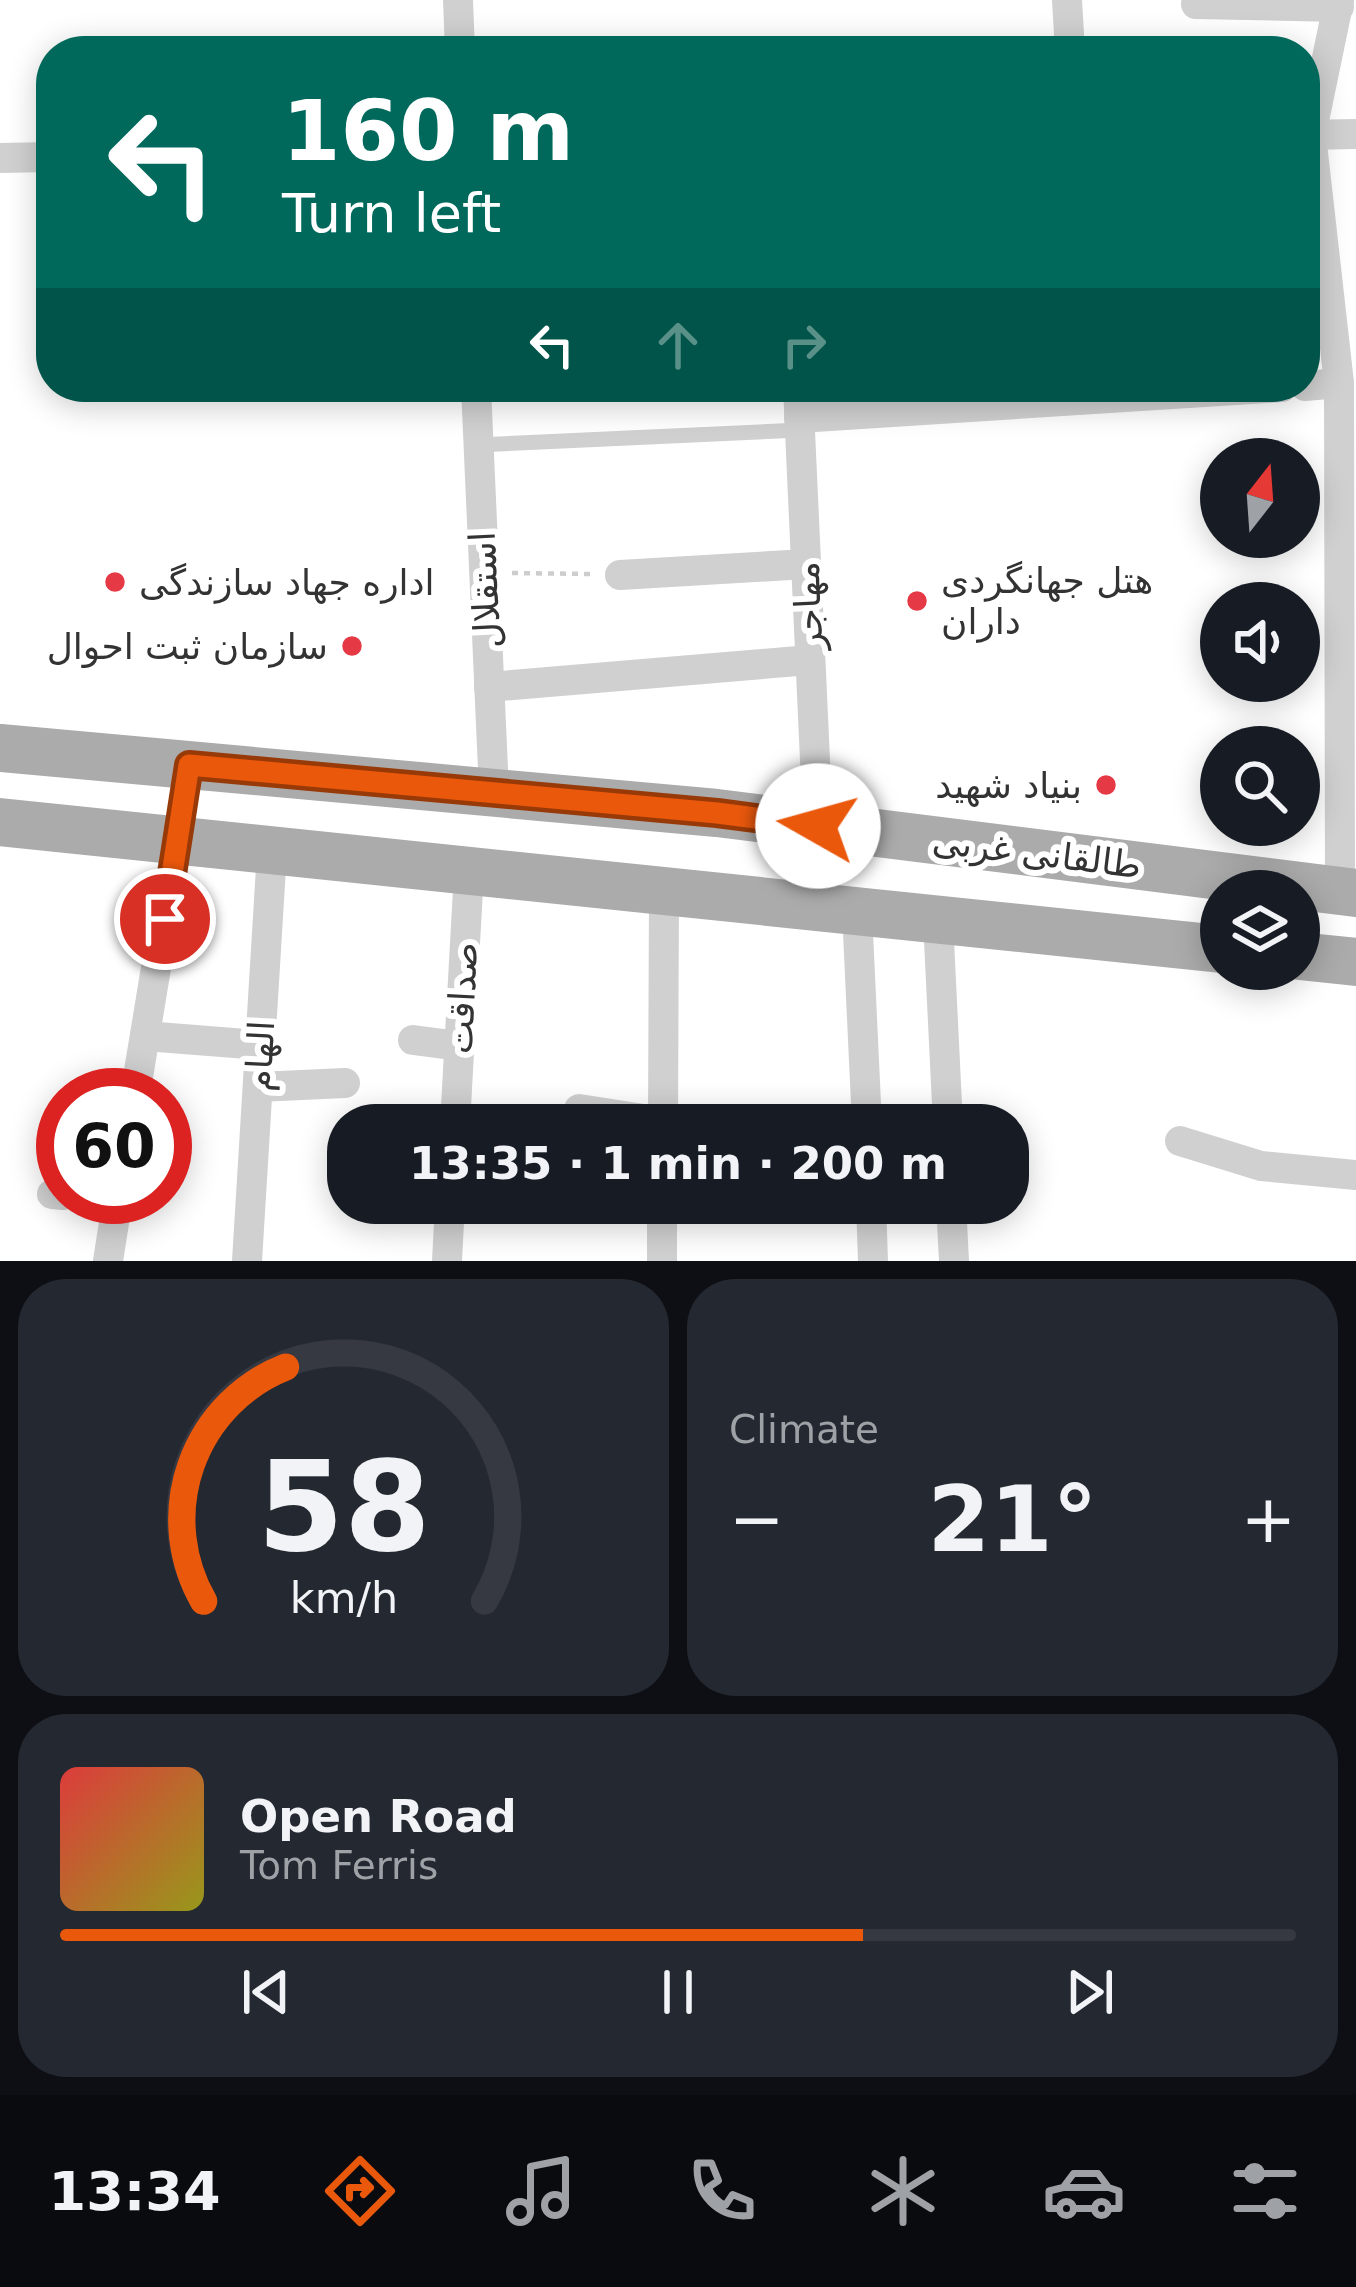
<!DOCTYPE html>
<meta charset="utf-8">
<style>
:root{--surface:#171b24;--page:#242831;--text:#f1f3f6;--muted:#9ea1a6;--line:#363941;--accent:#ea580c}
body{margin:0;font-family:"DejaVu Sans",Vazirmatn,sans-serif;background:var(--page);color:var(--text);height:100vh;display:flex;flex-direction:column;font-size:45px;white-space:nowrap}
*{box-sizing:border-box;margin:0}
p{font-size:39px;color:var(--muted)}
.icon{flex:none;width:66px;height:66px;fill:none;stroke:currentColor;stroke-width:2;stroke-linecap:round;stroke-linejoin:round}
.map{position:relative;height:1261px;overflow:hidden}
.side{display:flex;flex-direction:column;gap:18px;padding:18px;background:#0d0f14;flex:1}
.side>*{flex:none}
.banner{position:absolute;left:36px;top:36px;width:1284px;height:366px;border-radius:48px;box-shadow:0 6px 30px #0003;background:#00695c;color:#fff;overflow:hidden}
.needle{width:78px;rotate:17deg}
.buttons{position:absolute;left:1200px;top:438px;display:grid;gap:24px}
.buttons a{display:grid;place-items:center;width:120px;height:120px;border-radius:50%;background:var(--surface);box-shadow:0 6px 30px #0003;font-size:60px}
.speed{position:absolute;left:36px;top:1068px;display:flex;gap:24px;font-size:60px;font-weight:700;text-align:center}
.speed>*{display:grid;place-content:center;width:156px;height:156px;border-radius:50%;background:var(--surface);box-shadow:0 6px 30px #0003;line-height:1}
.speed .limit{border:18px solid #d22;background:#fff;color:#111}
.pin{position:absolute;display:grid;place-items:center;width:102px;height:102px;color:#fff;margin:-51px;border:6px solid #fff;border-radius:50%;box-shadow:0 3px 12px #0007}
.me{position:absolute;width:132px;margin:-66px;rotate:277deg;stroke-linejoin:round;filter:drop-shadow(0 0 9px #0008)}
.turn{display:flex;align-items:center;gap:42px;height:252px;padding:0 48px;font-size:54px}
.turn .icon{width:156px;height:156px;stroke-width:2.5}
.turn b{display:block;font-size:84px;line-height:102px}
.lanes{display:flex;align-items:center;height:114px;padding:0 48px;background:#0003;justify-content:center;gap:60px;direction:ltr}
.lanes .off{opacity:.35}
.big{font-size:90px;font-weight:700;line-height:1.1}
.side .widget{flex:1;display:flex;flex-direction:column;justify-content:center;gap:18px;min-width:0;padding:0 42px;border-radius:48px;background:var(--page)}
.side .dial{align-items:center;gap:0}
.dial svg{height:312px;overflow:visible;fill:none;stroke:var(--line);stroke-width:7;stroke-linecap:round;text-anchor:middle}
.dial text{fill:var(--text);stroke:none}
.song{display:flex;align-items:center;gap:36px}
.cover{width:144px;height:144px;border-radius:18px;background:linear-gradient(135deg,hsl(0 70% 55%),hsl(60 70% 35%))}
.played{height:12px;border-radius:6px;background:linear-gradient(90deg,var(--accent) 65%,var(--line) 65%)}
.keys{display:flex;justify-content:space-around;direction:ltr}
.heat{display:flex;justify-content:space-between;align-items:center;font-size:66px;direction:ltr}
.side .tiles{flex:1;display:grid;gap:18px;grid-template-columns:1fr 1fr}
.widget:last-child{grid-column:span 2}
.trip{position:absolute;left:327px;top:1104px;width:702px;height:120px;border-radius:48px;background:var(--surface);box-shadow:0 6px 30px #0003;font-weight:700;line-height:120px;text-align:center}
.tabs{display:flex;height:192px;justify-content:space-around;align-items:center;background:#090b0e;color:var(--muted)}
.tabs .icon{width:84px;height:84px}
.tabs .selected{color:var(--accent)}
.tabs b{font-size:54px;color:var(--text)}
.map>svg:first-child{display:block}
</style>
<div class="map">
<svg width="1356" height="1261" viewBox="0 0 1356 1261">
<rect width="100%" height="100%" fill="#fff"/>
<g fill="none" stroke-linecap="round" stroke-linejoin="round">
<!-- path -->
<path stroke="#cdcdcd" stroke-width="4.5" stroke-dasharray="6 6" stroke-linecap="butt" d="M512,573L590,574"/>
<!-- lane -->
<path stroke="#d0d0d0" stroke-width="15" d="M478,445L800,430"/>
<!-- street -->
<g stroke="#d0d0d0" stroke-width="30">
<path d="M458,0L460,51"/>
<path d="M1067,0L1070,51"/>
<path d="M1339,0L1311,135L1339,383L1340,891"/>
<path d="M1196,4L1339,7"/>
<path d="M1305,135L1356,134"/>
<path d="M0,158L51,157"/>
<path d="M1305,386L1339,383"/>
<path d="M476,387L494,792"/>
<path d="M798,387L818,826"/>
<path d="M799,418L1282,387"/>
<path d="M620,575L806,564"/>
<path d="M489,687L810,660"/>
<path d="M857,911L867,1125"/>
<path d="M938,920L948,1125"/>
<path d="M145,1036L260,1045"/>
<path d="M413,1040L459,1046"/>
<path d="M258,1087L345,1083"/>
<path d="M135,1095L177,841"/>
<path d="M579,1109L663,1122"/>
<path d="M455,1125L469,871"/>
<path d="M663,1125L664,892"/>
<path d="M1180,1141L1261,1166L1356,1175"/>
<path d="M52,1194L63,1195"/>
<path d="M871,1203L873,1261"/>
<path d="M951,1203L954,1261"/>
<path d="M108,1261L118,1197"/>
<path d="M247,1261L272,851"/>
<path d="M447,1261L450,1203"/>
<path d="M662,1261V1203"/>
</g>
<!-- primary -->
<g stroke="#ababab" stroke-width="48">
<path d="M0,748L717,813L1356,893"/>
<path d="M0,822L1221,949"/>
<path d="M1299,956L1356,962"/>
</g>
</g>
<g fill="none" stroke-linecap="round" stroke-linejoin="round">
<!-- route casing -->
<g stroke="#983908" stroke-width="30">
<path id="route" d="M165,919L189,765L717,813L818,826"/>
</g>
<!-- route -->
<use href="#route" stroke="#ea580c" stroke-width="21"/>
</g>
<!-- markers -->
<g fill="#e63946" stroke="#fff" stroke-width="4.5">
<circle cx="115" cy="582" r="12"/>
<circle cx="917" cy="601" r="12"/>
<circle cx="352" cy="646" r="12"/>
<circle cx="1106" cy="785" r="12"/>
</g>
<g text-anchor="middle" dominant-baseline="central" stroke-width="12" stroke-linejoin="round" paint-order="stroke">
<!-- poi labels -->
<g font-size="36" fill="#333" stroke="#fff" text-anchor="start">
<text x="941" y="580">هتل جهانگردی<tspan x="941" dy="41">داران</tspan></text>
<text x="139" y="582">اداره جهاد سازندگی</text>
<text x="328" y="646" text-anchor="end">سازمان ثبت احوال</text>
<text x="1082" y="785" text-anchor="end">بنیاد شهید</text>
</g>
<!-- street labels -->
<g font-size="36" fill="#333" stroke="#fff">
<text transform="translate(485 590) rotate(-93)">استقلال</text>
<text transform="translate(808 606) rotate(-93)">مهاجر</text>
<text transform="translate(1037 853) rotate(7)">طالقانی غربی</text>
<text transform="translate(462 998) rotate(-87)">صداقت</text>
<text transform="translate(260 1056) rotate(-87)">الهام</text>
</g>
</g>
</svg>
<div class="buttons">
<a><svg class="needle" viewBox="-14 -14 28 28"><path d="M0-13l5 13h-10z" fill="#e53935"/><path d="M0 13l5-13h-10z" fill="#9ea1a6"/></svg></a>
<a><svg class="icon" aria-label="sound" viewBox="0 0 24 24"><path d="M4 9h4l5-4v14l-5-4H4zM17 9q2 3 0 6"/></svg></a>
<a><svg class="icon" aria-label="search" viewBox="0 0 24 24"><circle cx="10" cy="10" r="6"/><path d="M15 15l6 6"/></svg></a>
<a><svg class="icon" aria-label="layers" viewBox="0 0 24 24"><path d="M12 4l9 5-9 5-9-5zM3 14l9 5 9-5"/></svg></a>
</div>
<div class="speed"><div class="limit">60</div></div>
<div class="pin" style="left:165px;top:919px;background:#d93025"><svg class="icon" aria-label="arrive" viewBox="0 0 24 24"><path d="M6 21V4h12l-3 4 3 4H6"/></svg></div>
<svg class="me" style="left:818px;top:826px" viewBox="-20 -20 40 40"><circle r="19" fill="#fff"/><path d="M0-13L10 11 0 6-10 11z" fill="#ea580c"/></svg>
<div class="trip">13:35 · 1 min · 200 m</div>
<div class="banner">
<div class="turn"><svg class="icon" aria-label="left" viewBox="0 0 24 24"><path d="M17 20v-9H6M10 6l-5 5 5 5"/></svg><div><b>160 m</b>Turn left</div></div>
<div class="lanes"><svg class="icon" aria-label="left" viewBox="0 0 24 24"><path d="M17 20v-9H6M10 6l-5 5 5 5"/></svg><svg class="icon off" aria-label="ahead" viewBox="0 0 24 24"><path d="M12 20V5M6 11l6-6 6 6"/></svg><svg class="icon off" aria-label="right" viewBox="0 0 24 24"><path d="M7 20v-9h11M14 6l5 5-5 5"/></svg></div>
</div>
</div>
<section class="side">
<div class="tiles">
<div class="widget dial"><svg viewBox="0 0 100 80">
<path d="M14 69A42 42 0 1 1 86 69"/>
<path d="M14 69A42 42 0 0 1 35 9" stroke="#ea580c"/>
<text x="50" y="56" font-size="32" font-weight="700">58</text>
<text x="50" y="72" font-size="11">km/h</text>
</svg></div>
<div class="widget"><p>Climate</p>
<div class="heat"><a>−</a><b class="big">21°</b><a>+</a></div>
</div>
<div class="widget">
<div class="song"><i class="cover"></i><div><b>Open Road</b><p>Tom Ferris</p></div></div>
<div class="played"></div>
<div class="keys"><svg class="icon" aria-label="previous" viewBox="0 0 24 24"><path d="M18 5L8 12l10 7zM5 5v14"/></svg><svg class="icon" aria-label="pause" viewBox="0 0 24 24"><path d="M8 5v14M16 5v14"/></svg><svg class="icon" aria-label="next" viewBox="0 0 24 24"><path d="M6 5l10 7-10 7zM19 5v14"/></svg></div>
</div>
</div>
</section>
<nav class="tabs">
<b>13:34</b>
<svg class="icon selected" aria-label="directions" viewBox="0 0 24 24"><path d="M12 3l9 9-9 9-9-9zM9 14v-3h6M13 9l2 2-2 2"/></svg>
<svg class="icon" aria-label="music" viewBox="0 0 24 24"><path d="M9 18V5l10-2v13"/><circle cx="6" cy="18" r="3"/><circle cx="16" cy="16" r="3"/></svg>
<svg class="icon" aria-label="phone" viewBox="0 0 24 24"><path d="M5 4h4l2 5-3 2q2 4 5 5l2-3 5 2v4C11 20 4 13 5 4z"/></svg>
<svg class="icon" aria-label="climate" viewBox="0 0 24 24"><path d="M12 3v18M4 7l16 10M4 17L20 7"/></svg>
<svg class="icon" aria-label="car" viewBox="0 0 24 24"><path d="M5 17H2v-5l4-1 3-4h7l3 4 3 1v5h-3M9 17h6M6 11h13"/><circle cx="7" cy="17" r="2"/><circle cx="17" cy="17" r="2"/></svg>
<svg class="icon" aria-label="filters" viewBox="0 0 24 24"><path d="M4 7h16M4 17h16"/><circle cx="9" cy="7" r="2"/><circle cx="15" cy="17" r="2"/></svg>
</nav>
